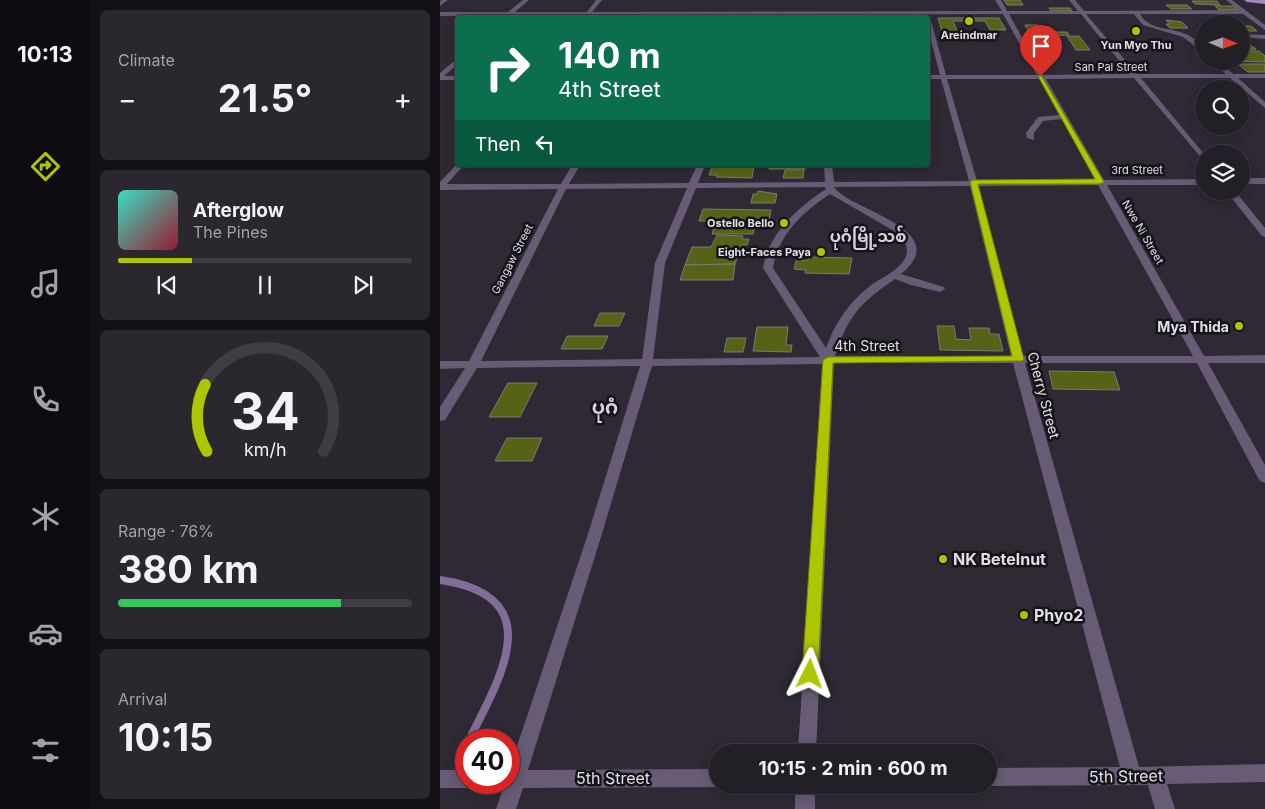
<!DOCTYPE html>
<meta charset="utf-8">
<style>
:root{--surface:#221f27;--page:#2a272f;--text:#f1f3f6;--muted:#a2a2a7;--line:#3f3d44;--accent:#b0c501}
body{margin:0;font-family:Inter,"Noto Sans Myanmar",sans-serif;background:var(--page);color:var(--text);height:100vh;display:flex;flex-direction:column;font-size:19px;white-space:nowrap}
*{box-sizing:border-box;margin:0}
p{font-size:16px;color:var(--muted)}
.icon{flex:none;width:28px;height:28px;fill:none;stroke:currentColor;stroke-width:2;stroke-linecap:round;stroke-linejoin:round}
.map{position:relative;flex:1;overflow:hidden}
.sheet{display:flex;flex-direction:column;gap:10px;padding:10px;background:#131115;width:350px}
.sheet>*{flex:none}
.top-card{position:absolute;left:15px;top:15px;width:475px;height:152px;border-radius:5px;box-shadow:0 2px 12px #0003,0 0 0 1px var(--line);background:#0b6e4f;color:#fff;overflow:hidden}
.needle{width:32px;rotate:92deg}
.controls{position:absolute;left:755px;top:15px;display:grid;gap:10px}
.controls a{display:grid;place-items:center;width:55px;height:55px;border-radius:50%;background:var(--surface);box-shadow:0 2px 12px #0003,0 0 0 1px var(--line);font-size:25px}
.speed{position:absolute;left:15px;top:729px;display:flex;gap:10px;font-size:25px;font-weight:700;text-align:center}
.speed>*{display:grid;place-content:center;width:65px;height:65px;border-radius:50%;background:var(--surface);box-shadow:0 2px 12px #0003,0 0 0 1px var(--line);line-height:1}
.speed .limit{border:8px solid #d22;background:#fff;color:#111}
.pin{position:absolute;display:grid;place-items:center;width:42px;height:42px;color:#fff;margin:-51px -21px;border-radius:50% 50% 50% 0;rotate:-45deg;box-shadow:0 0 5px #0007}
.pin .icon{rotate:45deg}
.me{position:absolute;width:55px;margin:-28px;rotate:3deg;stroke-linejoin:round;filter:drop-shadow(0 0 4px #0008)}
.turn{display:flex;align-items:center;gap:18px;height:105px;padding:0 20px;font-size:22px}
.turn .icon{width:65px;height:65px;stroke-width:2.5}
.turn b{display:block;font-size:35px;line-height:42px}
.then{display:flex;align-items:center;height:48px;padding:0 20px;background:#0003;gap:10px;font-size:19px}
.big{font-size:38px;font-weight:700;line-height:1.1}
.sheet .card{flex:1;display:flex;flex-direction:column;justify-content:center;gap:8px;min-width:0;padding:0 18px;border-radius:8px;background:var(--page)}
.sheet .dial{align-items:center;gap:0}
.dial svg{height:130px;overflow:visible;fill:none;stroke:var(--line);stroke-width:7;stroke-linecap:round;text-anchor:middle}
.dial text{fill:var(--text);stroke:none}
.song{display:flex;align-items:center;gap:15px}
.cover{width:60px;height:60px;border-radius:8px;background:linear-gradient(135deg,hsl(170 70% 55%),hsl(350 70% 35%))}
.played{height:5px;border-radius:2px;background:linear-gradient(90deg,var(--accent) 25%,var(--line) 25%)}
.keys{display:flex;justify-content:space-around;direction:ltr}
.heat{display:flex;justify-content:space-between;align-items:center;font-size:28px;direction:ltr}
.charge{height:8px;border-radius:4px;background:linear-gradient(90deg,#34c759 76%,var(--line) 0)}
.trip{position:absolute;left:269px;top:744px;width:288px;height:50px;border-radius:25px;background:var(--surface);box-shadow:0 2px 12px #0003,0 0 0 1px var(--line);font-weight:700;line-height:50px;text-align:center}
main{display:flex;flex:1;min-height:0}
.tab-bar{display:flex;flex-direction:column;width:90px;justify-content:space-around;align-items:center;background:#0e0c10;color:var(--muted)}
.tab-bar .icon{width:35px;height:35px}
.tab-bar .selected{color:var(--accent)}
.tab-bar b{font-size:22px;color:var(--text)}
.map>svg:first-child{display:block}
</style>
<main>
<nav class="tab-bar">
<b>10:13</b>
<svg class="icon selected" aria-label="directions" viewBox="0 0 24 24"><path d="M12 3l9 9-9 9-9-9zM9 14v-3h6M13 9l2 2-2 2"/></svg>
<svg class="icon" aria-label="music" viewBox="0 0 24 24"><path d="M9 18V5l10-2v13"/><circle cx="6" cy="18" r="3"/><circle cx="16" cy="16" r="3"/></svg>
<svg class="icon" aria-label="phone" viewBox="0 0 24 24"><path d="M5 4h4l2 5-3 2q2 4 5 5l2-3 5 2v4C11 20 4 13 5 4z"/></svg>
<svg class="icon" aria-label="climate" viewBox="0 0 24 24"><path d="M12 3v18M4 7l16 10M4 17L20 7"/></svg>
<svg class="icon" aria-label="car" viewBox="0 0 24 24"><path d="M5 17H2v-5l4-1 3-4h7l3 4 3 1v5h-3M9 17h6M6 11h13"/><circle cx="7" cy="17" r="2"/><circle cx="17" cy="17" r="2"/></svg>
<svg class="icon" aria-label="filters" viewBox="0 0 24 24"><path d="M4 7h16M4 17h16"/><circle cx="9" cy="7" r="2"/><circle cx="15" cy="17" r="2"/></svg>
</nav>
<section class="sheet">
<div class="card"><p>Climate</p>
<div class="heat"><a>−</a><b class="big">21.5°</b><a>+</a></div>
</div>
<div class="card">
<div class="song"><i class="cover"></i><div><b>Afterglow</b><p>The Pines</p></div></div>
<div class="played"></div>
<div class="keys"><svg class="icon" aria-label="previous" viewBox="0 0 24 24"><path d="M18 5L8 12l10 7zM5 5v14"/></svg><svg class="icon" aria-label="pause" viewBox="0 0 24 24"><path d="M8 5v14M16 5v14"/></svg><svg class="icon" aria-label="next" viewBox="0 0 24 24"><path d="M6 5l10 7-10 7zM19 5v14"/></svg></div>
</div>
<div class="card dial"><svg viewBox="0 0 100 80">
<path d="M14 69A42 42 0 1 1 86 69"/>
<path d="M14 69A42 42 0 0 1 13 28" stroke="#b0c501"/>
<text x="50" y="56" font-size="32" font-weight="700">34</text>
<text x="50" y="72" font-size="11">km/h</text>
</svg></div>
<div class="card"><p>Range · 76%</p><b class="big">380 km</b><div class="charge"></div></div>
<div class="card"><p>Arrival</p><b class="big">10:15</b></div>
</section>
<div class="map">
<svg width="825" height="809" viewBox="0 0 825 809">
<rect width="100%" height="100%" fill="#2e2934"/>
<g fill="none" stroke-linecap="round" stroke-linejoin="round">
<!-- stream -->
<g stroke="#826d97" stroke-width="8">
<path d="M0,580C110,596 61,676 29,740"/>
<path d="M22,754L26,745"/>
</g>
</g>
<!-- building -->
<g fill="#586216" stroke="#797c6f">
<path d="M564,0H580L583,5H567Z"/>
<path d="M752,1H777L780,5L755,4Z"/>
<path d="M726,5H747L752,9H731Z"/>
<path d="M775,6H794L798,10H779Z"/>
<path d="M609,8H630L632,11H611Z"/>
<path d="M498,18H559L566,30H550L545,21H513L517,31H502Z"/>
<path d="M726,20L742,22L748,28H730L726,24H730Z"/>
<path d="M585,25H598L603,32H627L629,35L591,36Z"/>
<path d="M801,26H811L817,31H801Z"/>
<path d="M627,36H639L650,50H636Z"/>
<path d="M801,43H807L816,49L801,50Z"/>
<path d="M801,51H819L825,56V62L787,61H801Z"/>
<path d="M798,64H825V72H808Z"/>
<path d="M280,165H314L312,178L276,177L277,175H269L272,167H279Z"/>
<path d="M330,165H365V169H329Z"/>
<path d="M345,170H364L363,178H343Z"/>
<path d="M318,191L337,194L335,203H311L313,194H317Z"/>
<path d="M263,209L331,210L329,222L259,221Z"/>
<path d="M275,223H316L313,234H272Z"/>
<path d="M277,235L303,236L302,239H309L307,245H301L295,264L245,265L252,247H271Z"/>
<path d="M369,257L412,258L409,274L365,273L366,270L354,269L356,261L368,260Z"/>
<path d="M295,264L293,280H240L245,265Z"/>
<path d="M160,313H185L179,326H154Z"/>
<path d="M497,326H514L516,339L531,340L529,328H549L550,334H559L563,351L500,350Z"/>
<path d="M317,327H348L346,345H352L351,352L313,351Z"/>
<path d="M127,336H168L162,349H121Z"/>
<path d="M287,338H306L303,352H284Z"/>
<path d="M609,371L674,372L680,390L613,389Z"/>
<path d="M68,383H97L80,417H49Z"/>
<path d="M67,438H102L92,461H55Z"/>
</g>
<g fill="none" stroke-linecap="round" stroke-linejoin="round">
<!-- minor -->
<g fill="#675b75" fill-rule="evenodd">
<path d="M2,0H8L0,6V1Z"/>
<path d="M83,0H89L75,12H147L156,0H162L152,12L562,11L555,0H561L567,11H638L629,0H635L644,11L799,10L786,0H792L825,25V30L803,14H700C709,31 732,27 748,35C754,38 759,43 764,48V53L743,37L703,25L694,14H646L697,74H786L772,61H779L793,74H825V78H798L825,102V108L790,78H701L764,154V161L694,78L606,79L664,180L764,179V185H667L764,356L825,355V363H768L825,465V483L820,481L818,478L757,363H585L699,767L825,764V782L727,784L735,809H715L708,785L548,786L545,785H548V768L680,767L573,363H394L376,752H358L382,364L212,366L161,537L88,770L278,769V785H283L278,787L83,788L76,809H56L64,786L61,782H69V770L147,537L200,366L37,368L5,420L0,421V407L25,368L0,369V361H29L118,189L0,190V182L18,163V165H24L7,184H121L132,165H140L129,184L249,183L257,165H265L258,183L385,182L384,165H392L394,182L529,181L501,79H488V75H500L488,29V19L491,21L506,75H597L563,14L150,15L148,18H143L144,15H71L67,18L65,15L0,16V12H68ZM569,14H641L690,74L603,75ZM507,79H599L619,115L598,117L586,133L587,138L594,140V133L603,121L622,119L655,180L537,181ZM658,185L753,356H583L538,186ZM530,186L571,356H395C408,316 420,303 455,279L471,285L500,292L505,289L504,287L461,274C516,229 410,211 394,187ZM385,187L386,189C357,208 329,233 323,268L380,357L213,359L225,263L256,188ZM247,188L215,263L202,359L41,361L126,189ZM390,194L461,235C466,243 470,251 464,260C456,272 441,278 430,286C409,302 395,323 386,348L333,268C338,235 363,212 390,194Z"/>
<path d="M804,34L825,35V39L802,37Z"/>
<path d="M18,58V64L4,76H18V80H0V73Z"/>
<rect x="801" y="178" width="24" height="6"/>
<path d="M786,191H795L825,228V237L822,236Z"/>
<path d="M0,770H26V782H34L33,785L26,788H0Z"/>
<rect x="355" y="785" width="20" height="24"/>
</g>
<!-- major -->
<path fill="#a388be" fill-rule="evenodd" d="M804,0H825V4L807,2Z"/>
</g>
<!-- route -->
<path fill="#b0c501" stroke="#728001" d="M601,75L664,182L660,184H538L584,359L582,361L393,363L378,674L376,679L370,681L365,679L362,674L383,360L388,357L572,356L530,182L533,180L655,179L598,76Z"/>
<!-- markers -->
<g fill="#b0c501" stroke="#151318" stroke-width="2">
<circle cx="529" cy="21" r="5"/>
<circle cx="696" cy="31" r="5"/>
<circle cx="344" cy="223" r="5"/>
<circle cx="381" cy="252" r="5"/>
<circle cx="799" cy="326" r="5"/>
<circle cx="503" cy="559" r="5"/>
<circle cx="584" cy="615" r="5"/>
</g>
<g text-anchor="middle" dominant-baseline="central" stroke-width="5" stroke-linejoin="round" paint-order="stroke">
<!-- far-poi labels -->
<g font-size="11" font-weight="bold" fill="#e1dee5" stroke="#151318">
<text x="529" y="35">Areindmar</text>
<text x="696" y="45">Yun Myo Thu</text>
<text x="334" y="223" text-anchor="end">Ostello Bello</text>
<text x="371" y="252" text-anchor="end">Eight-Faces Paya</text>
</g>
<!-- far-street labels -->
<g font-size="11" fill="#e1dee5" stroke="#151318">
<text x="671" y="67">San Pal Street</text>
<text x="697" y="170">3rd Street</text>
<text transform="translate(703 232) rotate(60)">Nwe Ni Street</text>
<text transform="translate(72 259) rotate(-63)">Gangaw Street</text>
</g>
<!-- poi labels -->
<g font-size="14" font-weight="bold" fill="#e1dee5" stroke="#151318" text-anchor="end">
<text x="789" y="326">Mya Thida</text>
</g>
<!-- street labels -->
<g font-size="14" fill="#e1dee5" stroke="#151318">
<text x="427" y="345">4th Street</text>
<text transform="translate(604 395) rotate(75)">Cherry Street</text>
</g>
<!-- far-district labels -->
<g font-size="16" font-weight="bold" fill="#d7d0de" stroke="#151318">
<text x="428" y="236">ပုဂံမြို့သစ်</text>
</g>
<!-- near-poi labels -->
<g font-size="16" font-weight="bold" fill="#e1dee5" stroke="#151318" text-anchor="start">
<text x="513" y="559">NK Betelnut</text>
<text x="594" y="615">Phyo2</text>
</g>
<!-- near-street labels -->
<g font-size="16" fill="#e1dee5" stroke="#151318">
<text transform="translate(686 776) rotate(-1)">5th Street</text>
<text x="173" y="778">5th Street</text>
</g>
<!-- district labels -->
<g font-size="19" font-weight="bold" fill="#d7d0de" stroke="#151318">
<text x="165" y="407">ပုဂံ</text>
</g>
</g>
</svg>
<div class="controls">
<a><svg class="needle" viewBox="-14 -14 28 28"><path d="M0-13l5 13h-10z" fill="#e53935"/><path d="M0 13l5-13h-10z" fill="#a2a2a7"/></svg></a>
<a><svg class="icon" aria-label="search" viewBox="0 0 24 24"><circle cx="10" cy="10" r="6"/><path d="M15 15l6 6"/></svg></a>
<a><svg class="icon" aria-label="layers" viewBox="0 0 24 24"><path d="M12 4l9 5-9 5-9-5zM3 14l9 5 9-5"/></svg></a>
</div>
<div class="speed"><div class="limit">40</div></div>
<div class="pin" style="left:601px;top:76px;background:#d93025"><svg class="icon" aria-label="arrive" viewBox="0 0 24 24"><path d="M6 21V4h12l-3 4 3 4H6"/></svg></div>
<svg class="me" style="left:370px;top:674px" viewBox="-20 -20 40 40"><path d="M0-17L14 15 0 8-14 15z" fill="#b0c501" stroke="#fff" stroke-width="4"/></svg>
<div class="trip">10:15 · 2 min · 600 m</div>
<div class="top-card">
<div class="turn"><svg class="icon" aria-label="right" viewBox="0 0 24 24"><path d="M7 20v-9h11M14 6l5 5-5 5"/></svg><div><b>140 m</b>4th Street</div></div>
<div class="then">Then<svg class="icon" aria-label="left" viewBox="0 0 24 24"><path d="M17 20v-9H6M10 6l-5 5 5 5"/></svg></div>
</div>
</div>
</main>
